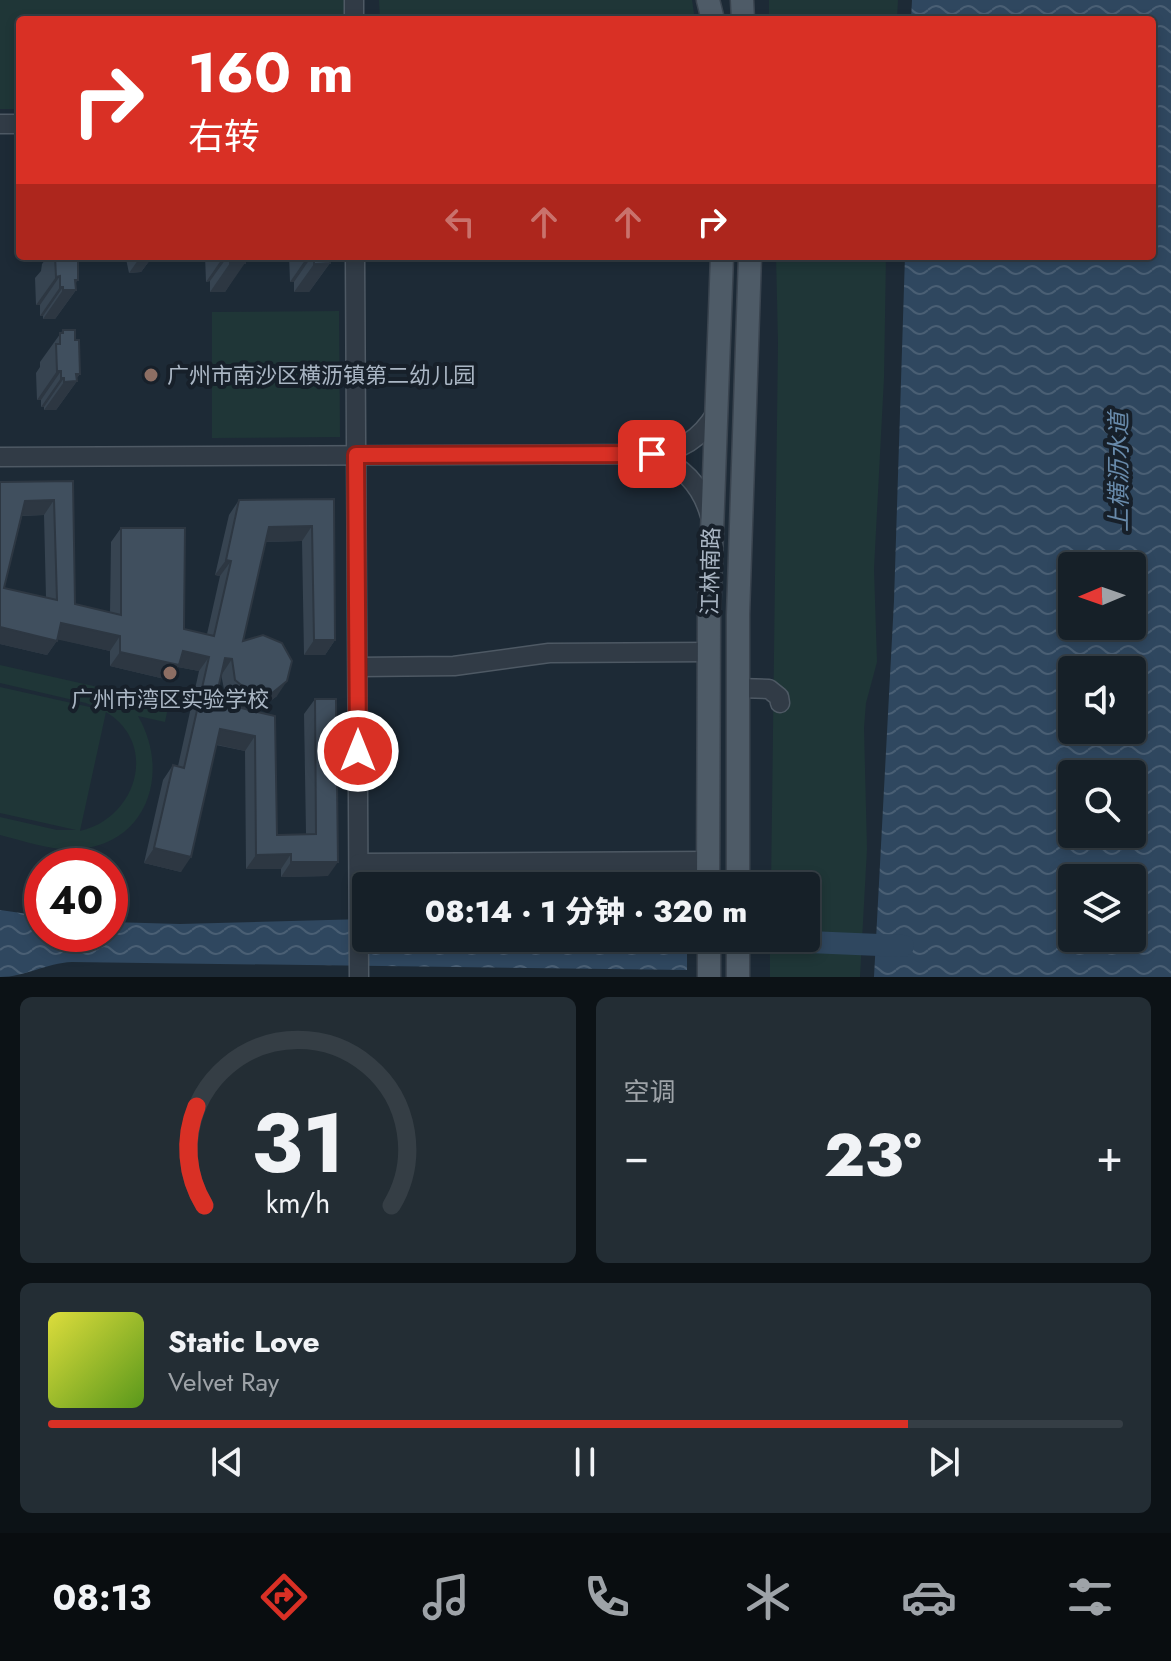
<!DOCTYPE html>
<html lang="zh">
<meta charset="utf-8">
<style>
:root{--surface:#162028;--page:#232d34;--text:#f1f3f6;--muted:#9ea3a8;--line:#353e45;--accent:#d93025}
body{margin:0;font-family:Jost,"Noto Sans SC",sans-serif;background:var(--page);color:var(--text);height:100vh;display:flex;flex-direction:column;font-size:30px;white-space:nowrap}
*{box-sizing:border-box;margin:0}
p{font-size:26px;color:var(--muted)}
.icon{flex:none;width:44px;height:44px;fill:none;stroke:currentColor;stroke-width:2;stroke-linecap:round;stroke-linejoin:round}
.map{position:relative;height:977px;overflow:hidden}
.sheet{display:flex;flex-direction:column;gap:20px;padding:20px;background:#0c1216;flex:1}
.sheet>*{flex:none}
.banner{position:absolute;left:16px;top:16px;width:1140px;height:244px;border-radius:8px;box-shadow:0 4px 12px #0003,0 0 0 2px var(--line);background:#d93025;color:#fff;overflow:hidden}
.needle{width:52px;rotate:268deg}
.controls{position:absolute;left:1058px;top:552px;display:grid;gap:16px}
.controls a{display:grid;place-items:center;width:88px;height:88px;border-radius:8px;background:var(--surface);box-shadow:0 4px 12px #0003,0 0 0 2px var(--line);font-size:40px}
.speed{position:absolute;left:24px;top:848px;display:flex;gap:16px;font-size:40px;font-weight:700;text-align:center}
.speed>*{display:grid;place-content:center;width:104px;height:104px;border-radius:50%;background:var(--surface);box-shadow:0 4px 12px #0003,0 0 0 2px var(--line);line-height:1}
.speed .limit{border:12px solid #d22;background:#fff;color:#111}
.pin{position:absolute;display:grid;place-items:center;width:68px;height:68px;color:#fff;margin:-34px;border-radius:16px;box-shadow:0 4px 12px #0006}
.me{position:absolute;width:88px;margin:-44px;rotate:0deg;stroke-linejoin:round;filter:drop-shadow(0 0 6px #0008)}
.turn{display:flex;align-items:center;gap:28px;height:168px;padding:0 40px;font-size:36px}
.turn .icon{width:104px;height:104px;stroke-width:2.5}
.turn b{display:block;font-size:56px;line-height:68px}
.lanes{display:flex;align-items:center;height:76px;padding:0 40px;background:#0003;justify-content:center;gap:40px;direction:ltr}
.lanes .off{opacity:.35}
.big{font-size:60px;font-weight:800;line-height:1.1}
.sheet .card{flex:1;display:flex;flex-direction:column;justify-content:center;gap:12px;min-width:0;padding:0 28px;border-radius:12px;background:var(--page)}
.sheet .dial{align-items:center;gap:0}
.dial svg{height:208px;overflow:visible;fill:none;stroke:var(--line);stroke-width:7;stroke-linecap:round;text-anchor:middle}
.dial text{fill:var(--text);stroke:none}
.song{display:flex;align-items:center;gap:24px}
.cover{width:96px;height:96px;border-radius:12px;background:linear-gradient(135deg,hsl(60 70% 55%),hsl(90 70% 35%))}
.played{height:8px;border-radius:4px;background:linear-gradient(90deg,var(--accent) 80%,var(--line) 80%)}
.keys{display:flex;justify-content:space-around;direction:ltr}
.heat{display:flex;justify-content:space-between;align-items:center;font-size:44px;direction:ltr}
.sheet .tiles{flex:1;display:grid;gap:20px;grid-template-columns:1fr 1fr}
.card:last-child{grid-column:span 2}
.trip{position:absolute;left:352px;top:872px;width:468px;height:80px;border-radius:8px;background:var(--surface);box-shadow:0 4px 12px #0003,0 0 0 2px var(--line);font-weight:800;line-height:80px;text-align:center}
.tabs{display:flex;height:128px;justify-content:space-around;align-items:center;background:#090d10;color:var(--muted)}
.tabs .icon{width:56px;height:56px}
.tabs .current{color:var(--accent)}
.tabs b{font-size:36px;color:var(--text)}
.map>svg:first-child{display:block}
</style>
<div class="map">
<svg width="1171" height="977" viewBox="0 0 1171 977">
<defs>
<pattern id="water-waves" width="16" height="10" patternUnits="userSpaceOnUse" patternTransform="scale(2)"><rect width="16" height="10" fill="#2f475f"/><path d="M0 5q4-4 8 0t8 0" fill="none" stroke="#4a5f74"/></pattern>
</defs>
<rect width="100%" height="100%" fill="#1d2a36"/>
<!-- green -->
<g fill="#1f3637" fill-rule="evenodd">
<path d="M0,0H346V20H20V109H0Z"/>
<path d="M379,0H692L695,20H380Z"/>
<path d="M769,0H898L897,20H769Z"/>
<path d="M776,256H886L884,378L874,569L877,662L866,703L864,728L867,849L860,977H770V938H806V886H771L778,343Z"/>
<path d="M339,311L340,437L212,438V312Z"/>
<path d="M0,665L169,703L165,722L138,716C170,771 149,842 80,849C54,852 25,841 0,835V817L57,830H76L0,813V687L103,710L86,703L0,683ZM106,712C159,744 137,818 80,831Z"/>
</g>
<!-- water -->
<g fill="url(#water-waves)" fill-rule="evenodd">
<path d="M912,0H1171V977H874L894,601L905,256H1152V20H911ZM1072,566H1132V626H1072ZM1072,670H1132V730H1072ZM1072,774H1132V834H1072ZM1072,878H1132V938H1072Z"/>
<path d="M0,910L42,916V934H110V922L180,924L366,919V938H687V970L72,962C46,963 25,977 0,977Z"/>
</g>
<g fill="none" stroke-linecap="round" stroke-linejoin="round">
<!-- river -->
<g stroke="#2f475f" stroke-width="22">
<path d="M692,938H695"/>
<path d="M785,941L903,946"/>
</g>
<!-- minor casing -->
<g stroke="#4e5964" stroke-width="21">
<g id="minor">
<path d="M354,0V20"/>
<path d="M0,124H20"/>
<path d="M355,256L359,977"/>
<path d="M652,454C682,466 701,484 710,516"/>
<path d="M0,457L652,454C681,451 700,439 716,413"/>
<path d="M358,667L454,666L549,653L709,652"/>
<path d="M738,688L769,689L779,697L780,703"/>
<path d="M359,863L708,861"/>
</g>
</g>
<!-- major casing -->
<g stroke="#3a444f" stroke-width="25">
<g id="major">
<path d="M708,0L713,20"/>
<path d="M742,0L743,20"/>
<path d="M708,886L709,615L722,256"/>
<path d="M738,886V615L750,256"/>
<path d="M709,938V977"/>
<path d="M738,977V938"/>
</g>
</g>
<!-- minor -->
<use href="#minor" stroke="#313b46" stroke-width="18"/>
<!-- major -->
<use href="#major" stroke="#4e5b67" stroke-width="22"/>
</g>
<!-- wall -->
<g fill="#374451" fill-rule="evenodd">
<path d="M48,256H55L75,284L76,290L55,319H43V316H40V305H36L35,278L41,271L42,264Z"/>
<path d="M122,256H153L141,272L129,273L126,259H122Z"/>
<path d="M205,256H248L225,292H210V281L206,282Z"/>
<path d="M289,256H333L330,261V263L309,292H294V282H290Z"/>
<path d="M63,330L75,340L80,374L76,379L77,381L56,410H44V407H41V400H37L36,373L40,367V362Z"/>
<path d="M73,481L75,604L110,612L111,542L121,528L184,629L207,634L220,576L215,575L229,515L239,500L334,499L335,640L325,655H304L302,541L266,542L243,641L277,696L261,708H240L275,716L277,835L306,834L304,714L315,699L328,876L281,877V869H246L245,751L216,745L181,872L144,863L163,780L173,765L178,766L199,671L178,667L169,680L110,666V651L58,639L47,655L0,644V482ZM44,515L46,598L4,588L22,516ZM221,674L225,694L240,708L215,702Z"/>
</g>
<!-- shaded-wall -->
<g fill="#2d3742">
<path d="M141,256H153L141,272L129,273Z"/>
<path d="M224,256H228L210,281L206,282Z"/>
<path d="M245,256H248L243,263H245L225,292H210L230,263Z"/>
<path d="M308,256H312L294,282H290Z"/>
<path d="M330,256H333L328,263H330L309,292H294L314,264Z"/>
<path d="M60,276L40,305H36L56,277Z"/>
<path d="M75,280H78L71,290H76L55,319H43L63,290Z"/>
<path d="M60,287H63L43,316H40Z"/>
<path d="M57,371H61L41,400H37Z"/>
<path d="M76,374H80L74,381H77L56,410H44L64,382Z"/>
<path d="M61,378H64L44,407H41Z"/>
<path d="M54,500L44,515L15,516L25,501Z"/>
<path d="M312,526L302,541L259,542L269,527Z"/>
<path d="M226,560L231,561L220,576L215,575Z"/>
<path d="M61,623L120,636L110,651L51,638Z"/>
<path d="M0,627L57,641L47,655L0,644Z"/>
<path d="M314,640H335L325,655H304Z"/>
<path d="M183,651L209,657L199,671L178,667L169,680L110,666L120,652Z"/>
<path d="M225,658L232,659L222,674L214,672Z"/>
<path d="M287,681L277,696L261,708H240L251,693Z"/>
<path d="M220,729L255,736L245,751L210,743Z"/>
<path d="M154,848L191,857L181,872L144,863Z"/>
<path d="M291,854L281,869H246L256,855Z"/>
<path d="M291,862H338L328,876L281,877Z"/>
</g>
<!-- building -->
<g fill="#404f5e" stroke="#2d3742" stroke-width="2" fill-rule="evenodd">
<path d="M55,256H78V280H75L76,290H63V287H60V276L56,277Z"/>
<rect x="230" y="256" width="15" height="7"/>
<path d="M314,256H333H330V263L314,264Z"/>
<path d="M63,330H75V340H79L80,374H76L77,381L64,382V378H61V371H57L56,344H60V333H63Z"/>
<path d="M73,481L75,604L121,615V528H185L184,629L214,636L231,561L226,560L239,500L334,499L335,640H314L312,526L269,527L243,641L263,635L282,643L292,661L287,681L271,694L251,693L235,680L232,659L225,658L215,702L275,716L277,835L316,834L315,699H336L338,862H291V854L256,855L255,736L220,729L191,857L154,848L173,765L184,768L209,657L183,651L179,665L120,652V636L61,623L57,641L0,627V482ZM54,500L57,600L4,588L25,501Z"/>
</g>
<g fill="none" stroke-linecap="round" stroke-linejoin="round">
<!-- route casing -->
<g stroke="#8d1f18" stroke-width="20">
<path id="route" d="M358,751L356,455L652,454"/>
</g>
<!-- route -->
<use href="#route" stroke="#d93025" stroke-width="14"/>
</g>
<!-- markers -->
<g fill="#8d6e63" stroke="#17202a" stroke-width="3">
<circle cx="151" cy="375" r="8"/>
<circle cx="170" cy="673" r="8"/>
</g>
<g text-anchor="middle" dominant-baseline="central" stroke-width="8" stroke-linejoin="round" paint-order="stroke">
<!-- poi labels -->
<g font-size="22" fill="#aab6c4" stroke="#17202a" text-anchor="start">
<text x="167" y="375">广州市南沙区横沥镇第二幼儿园</text>
<text x="170" y="699" text-anchor="middle">广州市湾区实验学校</text>
</g>
<!-- street labels -->
<g font-size="22" fill="#aab6c4" stroke="#17202a">
<text transform="translate(710 571) rotate(-89)">江林南路</text>
</g>
<!-- water labels -->
<g font-size="24" font-style="italic" fill="#688aaa" stroke="#17202a">
<text transform="translate(1118 472) rotate(-90)">上横沥水道</text>
</g>
</g>
</svg>
<div class="controls">
<a><svg class="needle" viewBox="-14 -14 28 28"><path d="M0-13l5 13h-10z" fill="#e53935"/><path d="M0 13l5-13h-10z" fill="#9ea3a8"/></svg></a>
<a><svg class="icon" aria-label="sound" viewBox="0 0 24 24"><path d="M4 9h4l5-4v14l-5-4H4zM17 9q2 3 0 6"/></svg></a>
<a><svg class="icon" aria-label="search" viewBox="0 0 24 24"><circle cx="10" cy="10" r="6"/><path d="M15 15l6 6"/></svg></a>
<a><svg class="icon" aria-label="layers" viewBox="0 0 24 24"><path d="M12 4l9 5-9 5-9-5zM3 14l9 5 9-5"/></svg></a>
</div>
<div class="speed"><div class="limit">40</div></div>
<div class="pin" style="left:652px;top:454px;background:#d93025"><svg class="icon" aria-label="arrive" viewBox="0 0 24 24"><path d="M6 21V4h12l-3 4 3 4H6"/></svg></div>
<svg class="me" style="left:358px;top:751px" viewBox="-20 -20 40 40"><circle r="17" fill="#d93025" stroke="#fff" stroke-width="3"/><path d="M0-11L8 9 0 5-8 9z" fill="#fff"/></svg>
<div class="trip">08:14 · 1 分钟 · 320 m</div>
<div class="banner">
<div class="turn"><svg class="icon" aria-label="right" viewBox="0 0 24 24"><path d="M7 20v-9h11M14 6l5 5-5 5"/></svg><div><b>160 m</b>右转</div></div>
<div class="lanes"><svg class="icon off" aria-label="left" viewBox="0 0 24 24"><path d="M17 20v-9H6M10 6l-5 5 5 5"/></svg><svg class="icon off" aria-label="ahead" viewBox="0 0 24 24"><path d="M12 20V5M6 11l6-6 6 6"/></svg><svg class="icon off" aria-label="ahead" viewBox="0 0 24 24"><path d="M12 20V5M6 11l6-6 6 6"/></svg><svg class="icon" aria-label="right" viewBox="0 0 24 24"><path d="M7 20v-9h11M14 6l5 5-5 5"/></svg></div>
</div>
</div>
<section class="sheet">
<div class="tiles">
<div class="card dial"><svg viewBox="0 0 100 80">
<path d="M14 69A42 42 0 1 1 86 69"/>
<path d="M14 69A42 42 0 0 1 11 31" stroke="#d93025"/>
<text x="50" y="56" font-size="32" font-weight="700">31</text>
<text x="50" y="72" font-size="11">km/h</text>
</svg></div>
<div class="card"><p>空调</p>
<div class="heat"><a>−</a><b class="big">23°</b><a>+</a></div>
</div>
<div class="card">
<div class="song"><i class="cover"></i><div><b>Static Love</b><p>Velvet Ray</p></div></div>
<div class="played"></div>
<div class="keys"><svg class="icon" aria-label="previous" viewBox="0 0 24 24"><path d="M18 5L8 12l10 7zM5 5v14"/></svg><svg class="icon" aria-label="pause" viewBox="0 0 24 24"><path d="M8 5v14M16 5v14"/></svg><svg class="icon" aria-label="next" viewBox="0 0 24 24"><path d="M6 5l10 7-10 7zM19 5v14"/></svg></div>
</div>
</div>
</section>
<nav class="tabs">
<b>08:13</b>
<svg class="icon current" aria-label="directions" viewBox="0 0 24 24"><path d="M12 3l9 9-9 9-9-9zM9 14v-3h6M13 9l2 2-2 2"/></svg>
<svg class="icon" aria-label="music" viewBox="0 0 24 24"><path d="M9 18V5l10-2v13"/><circle cx="6" cy="18" r="3"/><circle cx="16" cy="16" r="3"/></svg>
<svg class="icon" aria-label="phone" viewBox="0 0 24 24"><path d="M5 4h4l2 5-3 2q2 4 5 5l2-3 5 2v4C11 20 4 13 5 4z"/></svg>
<svg class="icon" aria-label="climate" viewBox="0 0 24 24"><path d="M12 3v18M4 7l16 10M4 17L20 7"/></svg>
<svg class="icon" aria-label="car" viewBox="0 0 24 24"><path d="M5 17H2v-5l4-1 3-4h7l3 4 3 1v5h-3M9 17h6M6 11h13"/><circle cx="7" cy="17" r="2"/><circle cx="17" cy="17" r="2"/></svg>
<svg class="icon" aria-label="filters" viewBox="0 0 24 24"><path d="M4 7h16M4 17h16"/><circle cx="9" cy="7" r="2"/><circle cx="15" cy="17" r="2"/></svg>
</nav>
